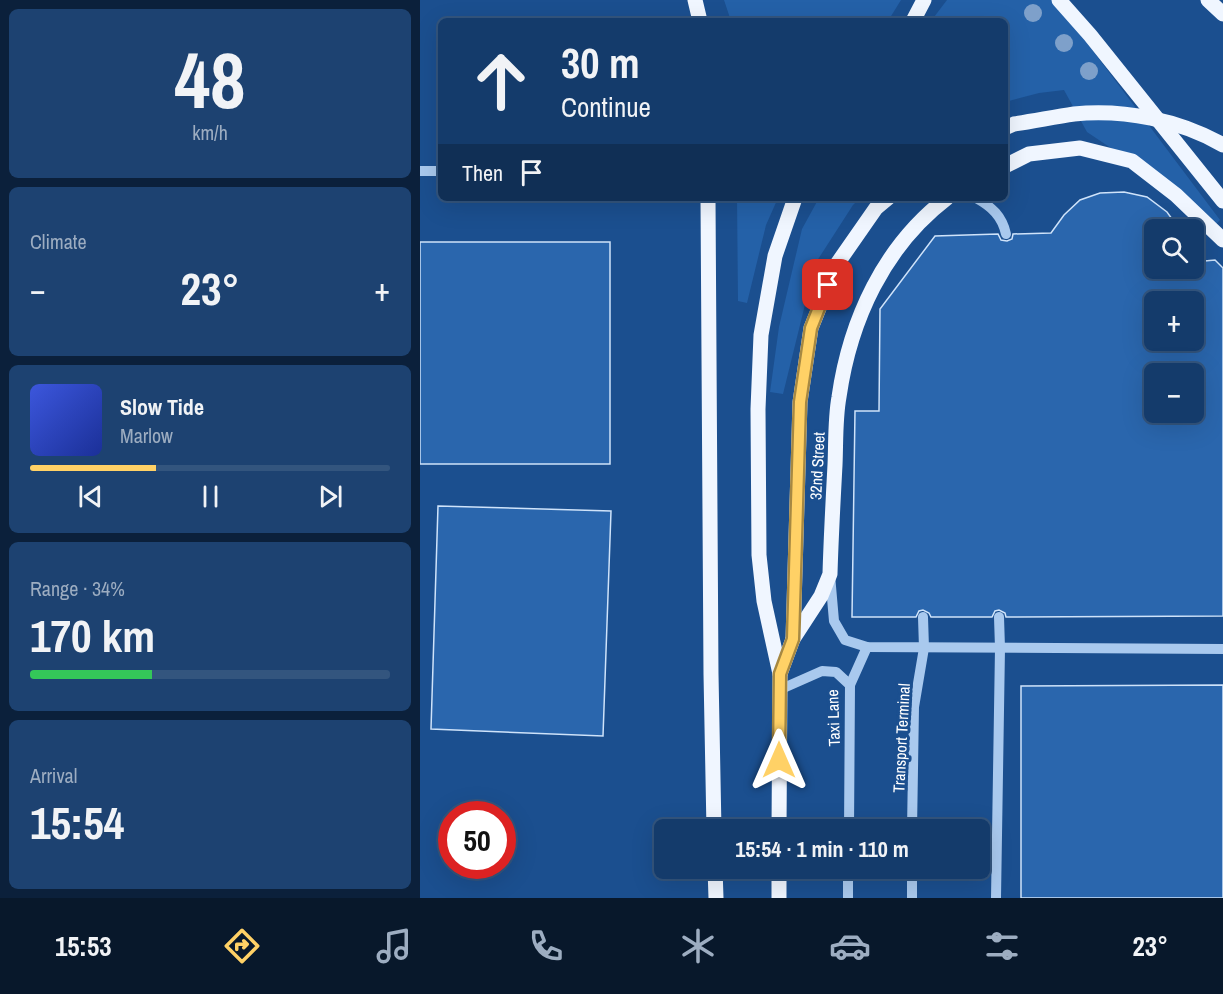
<!DOCTYPE html>
<meta charset="utf-8">
<style>
:root{--surface:#143b6b;--page:#1d4271;--text:#f1f3f6;--muted:#9dadc1;--line:#33557e;--accent:#ffd166}
body{margin:0;font-family:"Archivo Narrow",sans-serif;background:var(--page);color:var(--text);height:100vh;display:flex;flex-direction:column;font-size:22px;white-space:nowrap}
*{box-sizing:border-box;margin:0}
p{font-size:20px;color:var(--muted)}
.icon{flex:none;width:33px;height:33px;fill:none;stroke:currentColor;stroke-width:2;stroke-linecap:round;stroke-linejoin:round}
.map{position:relative;flex:1;overflow:hidden}
.sheet{display:flex;flex-direction:column;gap:9px;padding:9px;background:#0b203b;width:420px}
.sheet>*{flex:none}
.banner{position:absolute;left:18px;top:18px;width:570px;height:183px;border-radius:9px;box-shadow:0 6px 24px #0002,0 0 0 2px var(--line);background:#143b6b;color:var(--text);overflow:hidden}
.buttons{position:absolute;left:724px;top:219px;display:grid;gap:12px}
.buttons a{display:grid;place-items:center;width:60px;height:60px;border-radius:9px;background:var(--surface);box-shadow:0 6px 24px #0002,0 0 0 2px var(--line);font-size:30px}
.speed{position:absolute;left:18px;top:801px;display:flex;gap:12px;font-size:30px;font-weight:700;text-align:center}
.speed>*{display:grid;place-content:center;width:78px;height:78px;border-radius:50%;background:var(--surface);box-shadow:0 6px 24px #0002,0 0 0 2px var(--line);line-height:1}
.speed .limit{border:9px solid #d22;background:#fff;color:#111}
.pin{position:absolute;display:grid;place-items:center;width:51px;height:51px;color:#fff;margin:-26px;border-radius:12px;box-shadow:0 3px 9px #0006}
.me{position:absolute;width:66px;margin:-33px;rotate:0deg;stroke-linejoin:round;filter:drop-shadow(0 0 4px #0008)}
.turn{display:flex;align-items:center;gap:21px;height:126px;padding:0 24px;font-size:27px}
.turn .icon{width:78px;height:78px;stroke-width:2.5}
.turn b{display:block;font-size:42px;line-height:51px}
.then{display:flex;align-items:center;height:57px;padding:0 24px;background:#0003;gap:12px;font-size:22px}
.big{font-size:45px;font-weight:700;line-height:1.1}
.sheet .widget{flex:1;display:flex;flex-direction:column;justify-content:center;gap:9px;min-width:0;padding:0 21px;border-radius:9px;background:var(--page)}
.sheet .dial{align-items:center;gap:0}
.dial b{font-size:78px;line-height:1}
.song{display:flex;align-items:center;gap:18px}
.cover{width:72px;height:72px;border-radius:9px;background:linear-gradient(135deg,hsl(230 70% 55%),hsl(230 70% 35%))}
.played{height:6px;border-radius:3px;background:linear-gradient(90deg,var(--accent) 35%,var(--line) 35%)}
.keys{display:flex;justify-content:space-around;direction:ltr}
.heat{display:flex;justify-content:space-between;align-items:center;font-size:33px;direction:ltr}
.charge{height:9px;border-radius:4px;background:linear-gradient(90deg,#34c759 34%,var(--line) 0)}
.trip{position:absolute;left:234px;top:819px;width:336px;height:60px;border-radius:9px;background:var(--surface);box-shadow:0 6px 24px #0002,0 0 0 2px var(--line);font-weight:700;line-height:60px;text-align:center}
.menu{display:flex;height:96px;justify-content:space-around;align-items:center;background:#08182b;color:var(--muted)}
.menu .icon{width:42px;height:42px}
.menu .selected{color:var(--accent)}
.menu b{font-size:27px;color:var(--text)}
main{display:flex;flex:1;min-height:0}
.map>svg:first-child{display:block}
</style>
<main>
<section class="sheet">
<div class="widget dial"><b>48</b><p>km/h</p></div>
<div class="widget"><p>Climate</p>
<div class="heat"><a>−</a><b class="big">23°</b><a>+</a></div>
</div>
<div class="widget">
<div class="song"><i class="cover"></i><div><b>Slow Tide</b><p>Marlow</p></div></div>
<div class="played"></div>
<div class="keys"><svg class="icon" aria-label="previous" viewBox="0 0 24 24"><path d="M18 5L8 12l10 7zM5 5v14"/></svg><svg class="icon" aria-label="pause" viewBox="0 0 24 24"><path d="M8 5v14M16 5v14"/></svg><svg class="icon" aria-label="next" viewBox="0 0 24 24"><path d="M6 5l10 7-10 7zM19 5v14"/></svg></div>
</div>
<div class="widget"><p>Range · 34%</p><b class="big">170 km</b><div class="charge"></div></div>
<div class="widget"><p>Arrival</p><b class="big">15:54</b></div>
</section>
<div class="map">
<svg width="803" height="898" viewBox="0 0 803 898">
<rect width="100%" height="100%" fill="#1b4f8f"/>
<!-- green -->
<g fill="#2461a8">
<path d="M304,0H481L468,21H311Z"/>
<path d="M527,0H633L643,11L800,220L794,226L770,201L667,132L644,90L619,93L585,102V21H511Z"/>
<path d="M317,198H358L346,225L327,303L318,301Z"/>
<path d="M399,198H440L433,205L395,264L363,394L350,392L359,327L382,229Z"/>
</g>
<!-- building -->
<g fill="#2a66ad" stroke="#cfe3fa" stroke-width="1.5" fill-rule="evenodd">
<path d="M704,192L727,197L747,212L760,230H735V268H774V262L795,260L803,268V616L586,617L585,613L579,610L575,611L572,617H511L509,613L503,610L499,611L496,617H432L435,411H459L460,309L515,236L578,234L581,240L587,241L592,239L593,234L631,233L644,215L660,200L680,193ZM735,302H774V340H735ZM735,374H774V412H735Z"/>
<rect x="0" y="242" width="190" height="222"/>
<path d="M18,506L191,511L183,736L11,729Z"/>
<path d="M803,685V898H601V686Z"/>
</g>
<g fill="none" stroke-linecap="round" stroke-linejoin="round">
<!-- minor -->
<g stroke="#a9c9ee" stroke-width="10">
<path d="M0,171H21"/>
<path d="M556,198C572,207 582,216 586,234"/>
<path d="M410,575L414,621L425,640L447,647L803,649"/>
<path d="M359,690L402,671L416,672L430,685"/>
<path d="M429,830L430,685L447,647"/>
<path d="M492,830L494,707L504,648L503,617"/>
<path d="M428,898V868"/>
<path d="M492,898V868"/>
<path d="M576,898L580,648L579,617"/>
</g>
<!-- major -->
<g stroke="#f0f6ff" stroke-width="15">
<path d="M275,0L280,21"/>
<path d="M639,0L670,35L803,201"/>
<path d="M788,0L803,14"/>
<path d="M493,21L504,0"/>
<path d="M585,128L594,124C614,121 634,117 654,114C704,109 760,120 803,145"/>
<path d="M585,166L609,154L660,148L712,161L756,195L803,240"/>
<path d="M288,198L291,674L294,830"/>
<path d="M373,639L380,402L391,328L417,264L456,208L468,198"/>
<path d="M360,674L344,601L339,555L338,409L341,335L355,256L375,198"/>
<path d="M359,830L360,674L373,639L401,596L410,574C411,538 413,502 415,465C416,443 415,419 419,397C430,320 464,246 527,198"/>
<path d="M295,868L296,898"/>
<path d="M359,868V898"/>
</g>
</g>
<!-- trees -->
<g fill="#7ea0ca">
<circle cx="613" cy="13" r="9"/>
<circle cx="644" cy="43" r="9"/>
<circle cx="669" cy="71" r="9"/>
</g>
<g fill="none" stroke-linecap="round" stroke-linejoin="round">
<!-- route casing -->
<g stroke="#a68842" stroke-width="15">
<path id="route" d="M359,760L360,674L373,639L380,402L391,328L408,285"/>
</g>
<!-- route -->
<use href="#route" stroke="#ffd166" stroke-width="10"/>
</g>
<g text-anchor="middle" dominant-baseline="central" stroke-width="6" stroke-linejoin="round" paint-order="stroke">
<!-- street labels -->
<g font-size="16" fill="#fff" stroke="#1b4f8f">
<text transform="translate(397 466) rotate(-87)">32nd Street</text>
<text transform="translate(413 718) rotate(-92)">Taxi Lane</text>
<text transform="translate(481 738) rotate(-87)">Transport Terminal</text>
</g>
</g>
</svg>
<div class="buttons">
<a><svg class="icon" aria-label="search" viewBox="0 0 24 24"><circle cx="10" cy="10" r="6"/><path d="M15 15l6 6"/></svg></a>
<a>+</a>
<a>−</a>
</div>
<div class="speed"><div class="limit">50</div></div>
<div class="pin" style="left:408px;top:285px;background:#d93025"><svg class="icon" aria-label="arrive" viewBox="0 0 24 24"><path d="M6 21V4h12l-3 4 3 4H6"/></svg></div>
<svg class="me" style="left:359px;top:760px" viewBox="-20 -20 40 40"><path d="M0-17L14 15 0 8-14 15z" fill="#ffd166" stroke="#fff" stroke-width="4"/></svg>
<div class="trip">15:54 · 1 min · 110 m</div>
<div class="banner">
<div class="turn"><svg class="icon" aria-label="ahead" viewBox="0 0 24 24"><path d="M12 20V5M6 11l6-6 6 6"/></svg><div><b>30 m</b>Continue</div></div>
<div class="then">Then<svg class="icon" aria-label="arrive" viewBox="0 0 24 24"><path d="M6 21V4h12l-3 4 3 4H6"/></svg></div>
</div>
</div>
</main>
<nav class="menu">
<b>15:53</b>
<svg class="icon selected" aria-label="directions" viewBox="0 0 24 24"><path d="M12 3l9 9-9 9-9-9zM9 14v-3h6M13 9l2 2-2 2"/></svg>
<svg class="icon" aria-label="music" viewBox="0 0 24 24"><path d="M9 18V5l10-2v13"/><circle cx="6" cy="18" r="3"/><circle cx="16" cy="16" r="3"/></svg>
<svg class="icon" aria-label="phone" viewBox="0 0 24 24"><path d="M5 4h4l2 5-3 2q2 4 5 5l2-3 5 2v4C11 20 4 13 5 4z"/></svg>
<svg class="icon" aria-label="climate" viewBox="0 0 24 24"><path d="M12 3v18M4 7l16 10M4 17L20 7"/></svg>
<svg class="icon" aria-label="car" viewBox="0 0 24 24"><path d="M5 17H2v-5l4-1 3-4h7l3 4 3 1v5h-3M9 17h6M6 11h13"/><circle cx="7" cy="17" r="2"/><circle cx="17" cy="17" r="2"/></svg>
<svg class="icon" aria-label="filters" viewBox="0 0 24 24"><path d="M4 7h16M4 17h16"/><circle cx="9" cy="7" r="2"/><circle cx="15" cy="17" r="2"/></svg>
<b>23°</b>
</nav>
